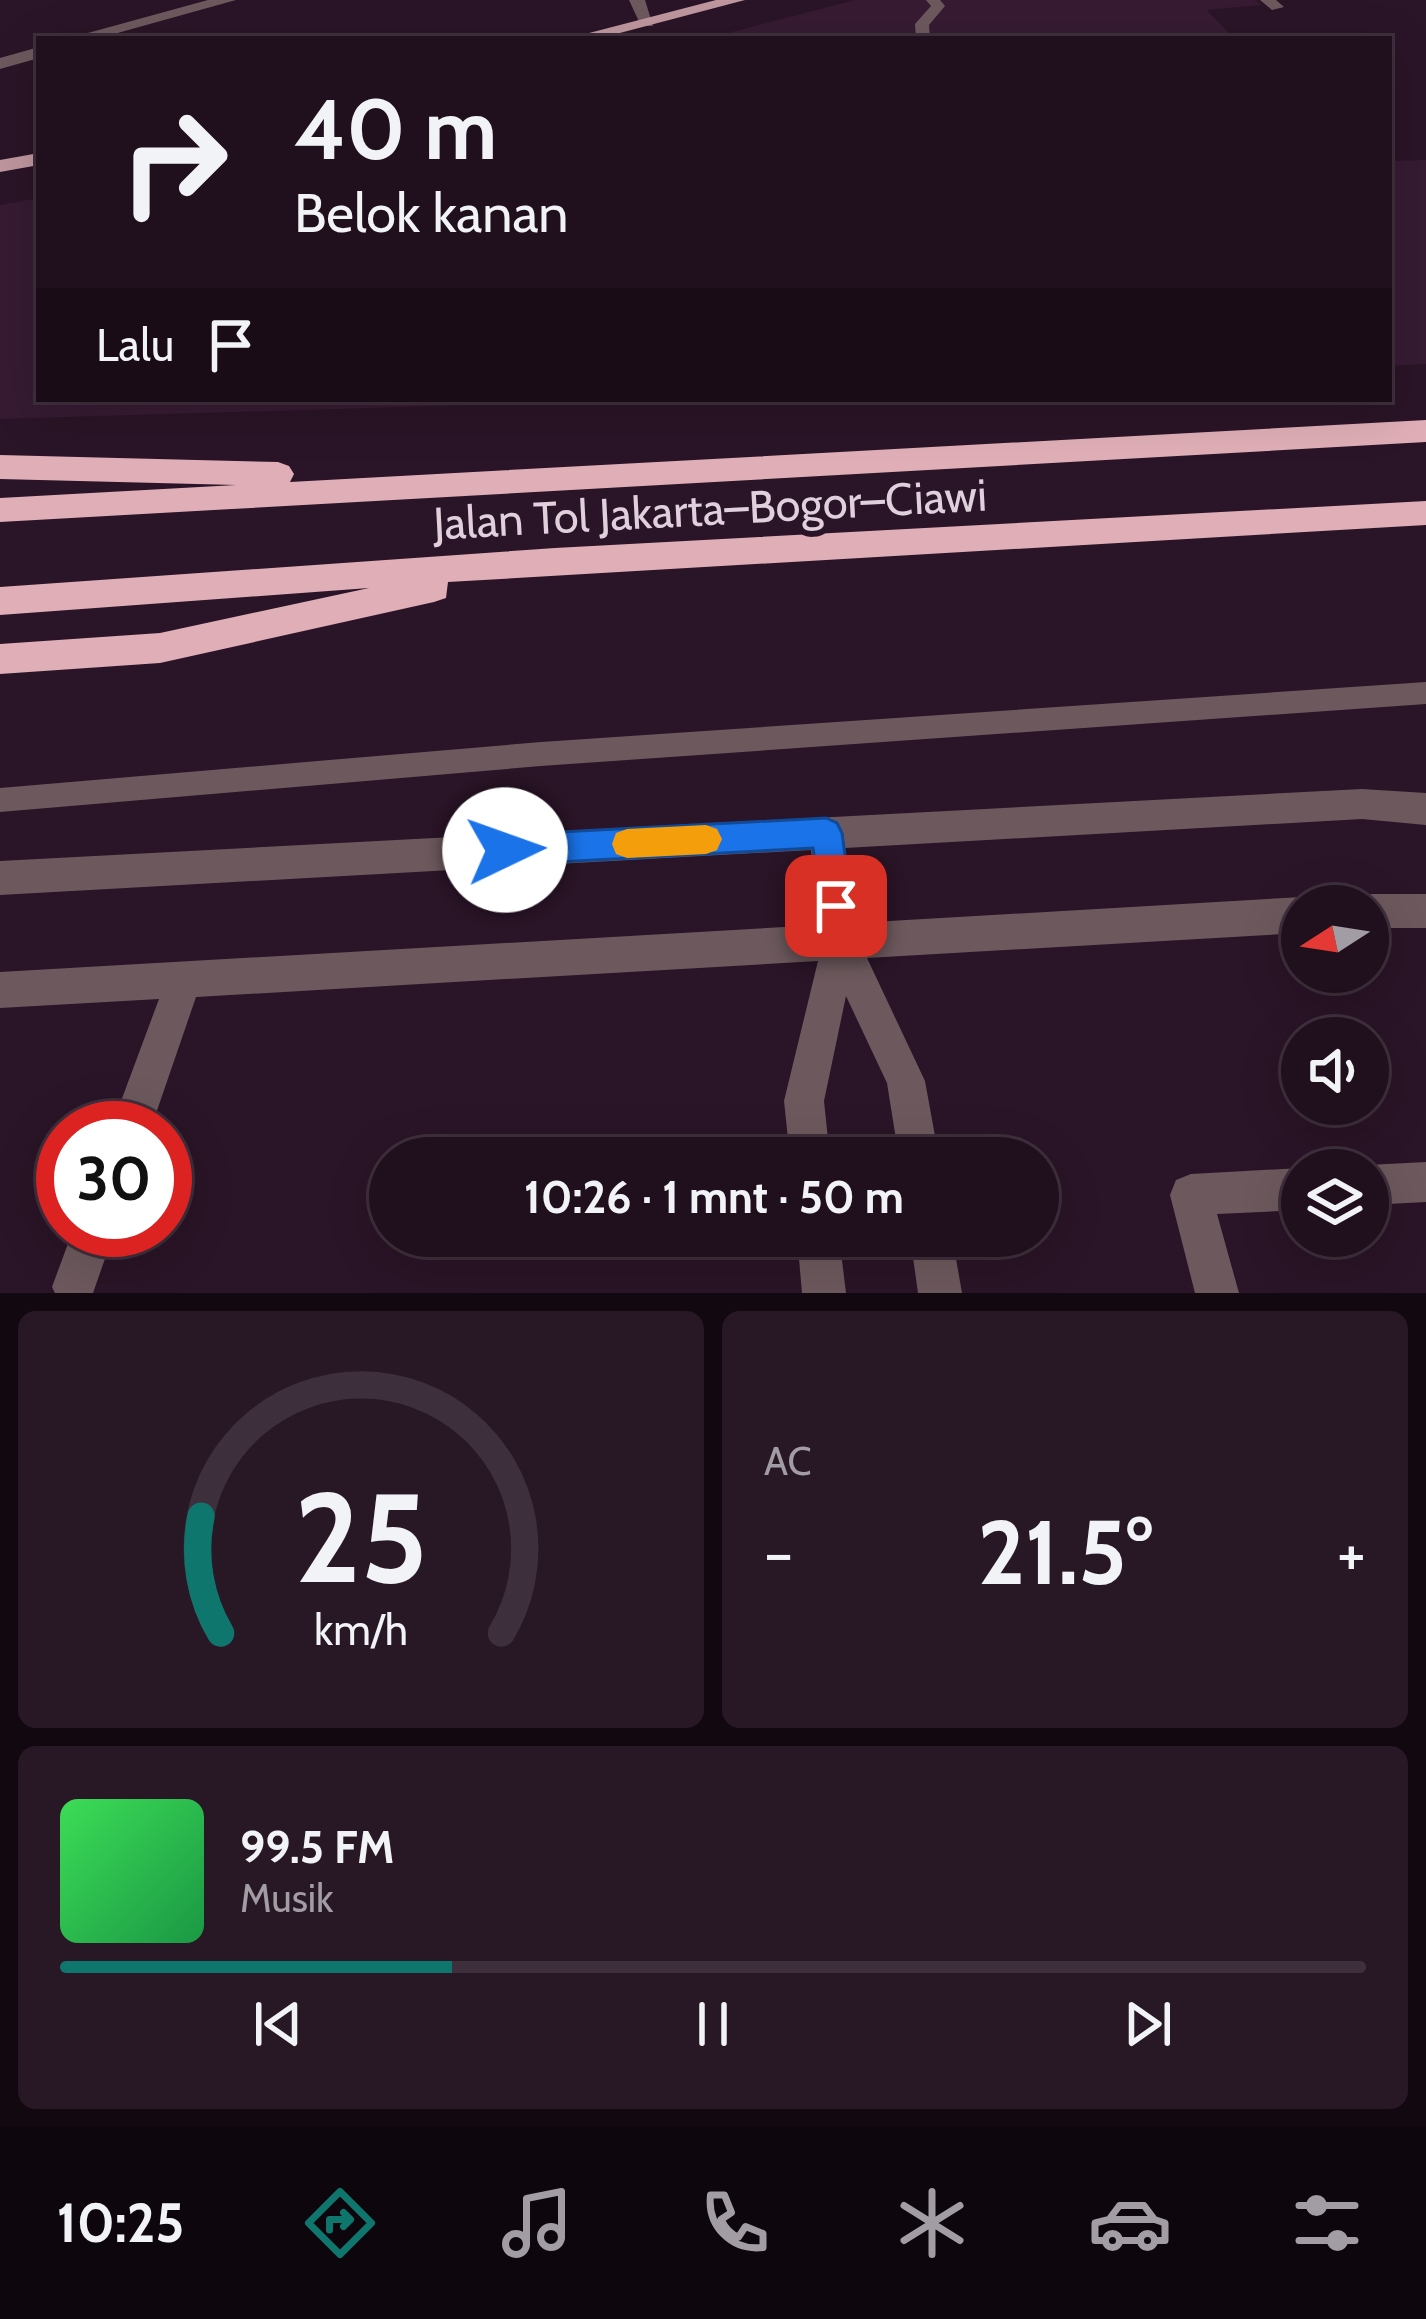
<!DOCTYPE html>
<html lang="id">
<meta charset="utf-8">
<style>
:root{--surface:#200f1d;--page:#281826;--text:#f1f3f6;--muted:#a29ca4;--line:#3d2f3b;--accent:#0f766e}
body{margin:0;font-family:Cabin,sans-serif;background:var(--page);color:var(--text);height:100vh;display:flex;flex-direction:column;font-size:45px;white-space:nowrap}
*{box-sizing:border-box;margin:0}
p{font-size:39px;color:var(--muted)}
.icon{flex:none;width:66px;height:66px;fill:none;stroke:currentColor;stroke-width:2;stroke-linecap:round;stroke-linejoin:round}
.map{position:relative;height:1293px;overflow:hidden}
.side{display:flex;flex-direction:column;gap:18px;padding:18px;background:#120810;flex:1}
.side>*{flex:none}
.top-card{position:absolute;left:36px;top:36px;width:1356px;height:366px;border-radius:0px;box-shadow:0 12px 48px #0002,0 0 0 3px var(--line);background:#200f1d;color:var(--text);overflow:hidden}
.needle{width:78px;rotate:258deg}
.fabs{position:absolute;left:1281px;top:885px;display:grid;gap:24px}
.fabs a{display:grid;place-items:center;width:108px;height:108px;border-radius:50%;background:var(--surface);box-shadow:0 12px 48px #0002,0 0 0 3px var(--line);font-size:60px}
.speed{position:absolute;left:36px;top:1101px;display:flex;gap:24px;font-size:60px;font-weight:700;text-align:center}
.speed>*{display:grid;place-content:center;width:156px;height:156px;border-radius:50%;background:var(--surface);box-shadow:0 12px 48px #0002,0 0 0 3px var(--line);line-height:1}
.speed .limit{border:18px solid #d22;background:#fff;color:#111}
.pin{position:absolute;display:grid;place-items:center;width:102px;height:102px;color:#fff;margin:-51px;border-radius:24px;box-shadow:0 6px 18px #0006}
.me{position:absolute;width:132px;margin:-66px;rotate:87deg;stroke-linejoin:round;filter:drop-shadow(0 0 9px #0008)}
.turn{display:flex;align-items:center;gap:42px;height:252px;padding:0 60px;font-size:54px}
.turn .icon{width:156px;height:156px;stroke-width:2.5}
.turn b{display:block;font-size:84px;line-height:102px}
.then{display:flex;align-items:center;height:114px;padding:0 60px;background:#0003;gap:24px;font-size:45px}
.big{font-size:90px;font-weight:700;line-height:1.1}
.side .widget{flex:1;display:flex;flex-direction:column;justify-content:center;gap:18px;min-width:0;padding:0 42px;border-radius:18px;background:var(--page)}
.side .dial{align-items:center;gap:0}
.dial svg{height:312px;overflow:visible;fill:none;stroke:var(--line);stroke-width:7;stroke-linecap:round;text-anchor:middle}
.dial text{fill:var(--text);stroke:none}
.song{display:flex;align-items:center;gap:36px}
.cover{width:144px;height:144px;border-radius:18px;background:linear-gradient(135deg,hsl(130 70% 55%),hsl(140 70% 35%))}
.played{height:12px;border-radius:6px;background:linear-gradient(90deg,var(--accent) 30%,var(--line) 30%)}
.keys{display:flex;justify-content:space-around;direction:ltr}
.heat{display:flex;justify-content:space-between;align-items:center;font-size:66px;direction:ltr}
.side .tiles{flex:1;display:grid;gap:18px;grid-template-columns:1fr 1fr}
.widget:last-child{grid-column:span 2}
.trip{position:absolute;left:369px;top:1137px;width:690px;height:120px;border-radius:60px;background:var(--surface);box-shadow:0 12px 48px #0002,0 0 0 3px var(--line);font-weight:700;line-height:120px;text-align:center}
.tab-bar{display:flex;height:192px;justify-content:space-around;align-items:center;background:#0d060c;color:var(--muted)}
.tab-bar .icon{width:84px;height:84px}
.tab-bar .selected{color:var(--accent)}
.tab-bar b{font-size:54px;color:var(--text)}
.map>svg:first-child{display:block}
</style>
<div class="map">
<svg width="1426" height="1293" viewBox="0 0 1426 1293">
<rect width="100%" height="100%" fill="#2a1427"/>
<!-- built -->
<g fill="#361b32">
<path d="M855,0H1255L1262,5L1207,10L1235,39H706Z"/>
<path d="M1426,160V364L1389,366V161Z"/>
<path d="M39,198V399H669L0,419V205Z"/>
</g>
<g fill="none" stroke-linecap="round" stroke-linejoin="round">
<!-- lane -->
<g fill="#6d595d" fill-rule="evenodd">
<path d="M926,0H940L945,6L929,25L930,39H916L915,24L931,6Z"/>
<path d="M1260,0H1276L1284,7L1272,10Z"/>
<path d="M1426,682V704L541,766L0,812V788L541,742Z"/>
</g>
<!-- street -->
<g fill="#6d595d" fill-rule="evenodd">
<path d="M208,0H236L96,39H66Z"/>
<path d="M629,0H645L653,26H641Z"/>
<path d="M39,47V58L0,69V58Z"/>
<path d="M1362,789L1426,793V825L1362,819L845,848L855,923L1302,897L1316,906H1302V933L867,958L925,1081L939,1158H899L887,1083L846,996L824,1101L830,1158H790L784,1101L818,961L196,997L151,1128H111L159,999L0,1008V972L820,925L811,850L0,895V861Z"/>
<path d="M1368,894H1426V928H1368V906H1352L1355,899Z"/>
<path d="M1426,1162V1202L1368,1205V1170H1355L1368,1165Z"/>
<path d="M1302,1168V1210L1217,1214L1239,1293H1195L1170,1195L1176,1180L1191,1174Z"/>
<path d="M73,1230H115L93,1293H55L52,1287Z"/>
<path d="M797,1236H839L846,1293H802Z"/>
<path d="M910,1236H952L962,1293H918Z"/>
</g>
<!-- primary -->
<g fill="#be969e" fill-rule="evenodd">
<path d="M716,0H745L597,39H566Z"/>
<path d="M39,153V165L0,172V160Z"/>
</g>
<!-- highway -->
<g fill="#dfaeb7" fill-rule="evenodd">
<path d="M1426,420V442L0,522V498L236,485L0,479V455L278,462L289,466L294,474L290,482Z"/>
<path d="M1426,501V525L448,582L446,598L434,602L160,663L0,674V644L160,633L369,588L0,615V587L555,548Z"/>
</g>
</g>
<!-- route -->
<path fill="#1a73e8" stroke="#114b97" stroke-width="3" d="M826,818L837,823L842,833L852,906L847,917L836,922L824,917L813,848L505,865L494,861L489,850L494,840L505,835Z"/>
<!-- slow -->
<path fill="#f59e0b" d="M706,825L717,829L722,839L717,850L706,854L627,858L616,854L612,844L616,833L627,829Z"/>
<g text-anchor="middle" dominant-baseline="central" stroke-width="12" stroke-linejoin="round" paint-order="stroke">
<!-- street labels -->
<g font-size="45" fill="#e0d0dd" stroke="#2a1427">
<text transform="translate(710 509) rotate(-3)">Jalan Tol Jakarta–Bogor–Ciawi</text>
</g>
</g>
</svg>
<div class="fabs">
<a><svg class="needle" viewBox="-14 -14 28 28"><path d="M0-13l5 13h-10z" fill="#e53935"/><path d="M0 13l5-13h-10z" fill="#a29ca4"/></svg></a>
<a><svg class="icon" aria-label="sound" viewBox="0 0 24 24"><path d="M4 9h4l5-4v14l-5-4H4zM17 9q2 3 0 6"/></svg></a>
<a><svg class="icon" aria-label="layers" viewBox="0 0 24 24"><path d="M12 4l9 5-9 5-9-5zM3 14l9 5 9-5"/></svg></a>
</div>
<div class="speed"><div class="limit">30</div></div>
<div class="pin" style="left:836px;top:906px;background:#d93025"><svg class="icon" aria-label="arrive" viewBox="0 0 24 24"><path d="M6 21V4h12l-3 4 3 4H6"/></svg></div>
<svg class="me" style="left:505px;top:850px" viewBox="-20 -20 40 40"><circle r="19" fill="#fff"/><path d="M0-13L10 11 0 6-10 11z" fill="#1a73e8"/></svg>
<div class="trip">10:26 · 1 mnt · 50 m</div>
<div class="top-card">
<div class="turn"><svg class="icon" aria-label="right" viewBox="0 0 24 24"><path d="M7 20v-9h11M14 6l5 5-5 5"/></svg><div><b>40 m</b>Belok kanan</div></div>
<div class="then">Lalu<svg class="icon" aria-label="arrive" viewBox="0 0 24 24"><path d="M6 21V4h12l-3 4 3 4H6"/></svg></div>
</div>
</div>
<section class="side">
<div class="tiles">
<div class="widget dial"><svg viewBox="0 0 100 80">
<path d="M14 69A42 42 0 1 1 86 69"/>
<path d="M14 69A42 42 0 0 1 9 39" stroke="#0f766e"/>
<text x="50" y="56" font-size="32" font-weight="700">25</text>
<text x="50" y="72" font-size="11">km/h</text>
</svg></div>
<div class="widget"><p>AC</p>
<div class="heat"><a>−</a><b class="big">21.5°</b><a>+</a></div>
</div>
<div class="widget">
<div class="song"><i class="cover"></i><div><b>99.5 FM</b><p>Musik</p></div></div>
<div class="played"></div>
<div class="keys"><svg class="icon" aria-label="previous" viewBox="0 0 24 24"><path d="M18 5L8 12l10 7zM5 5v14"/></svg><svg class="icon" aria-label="pause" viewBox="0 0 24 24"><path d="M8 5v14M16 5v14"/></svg><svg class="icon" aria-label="next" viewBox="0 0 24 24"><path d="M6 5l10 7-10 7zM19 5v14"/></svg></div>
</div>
</div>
</section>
<nav class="tab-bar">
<b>10:25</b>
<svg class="icon selected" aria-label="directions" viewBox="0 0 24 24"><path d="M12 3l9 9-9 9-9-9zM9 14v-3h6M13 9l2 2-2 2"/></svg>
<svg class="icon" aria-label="music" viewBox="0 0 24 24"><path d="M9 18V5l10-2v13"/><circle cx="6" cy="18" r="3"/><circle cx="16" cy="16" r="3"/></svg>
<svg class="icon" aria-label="phone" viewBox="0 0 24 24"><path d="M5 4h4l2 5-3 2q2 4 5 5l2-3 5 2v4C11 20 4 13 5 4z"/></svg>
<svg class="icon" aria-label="climate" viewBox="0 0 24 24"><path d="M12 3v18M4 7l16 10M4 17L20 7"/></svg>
<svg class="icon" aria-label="car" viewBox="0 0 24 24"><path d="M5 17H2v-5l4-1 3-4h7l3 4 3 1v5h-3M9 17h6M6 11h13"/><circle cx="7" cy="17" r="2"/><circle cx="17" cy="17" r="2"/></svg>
<svg class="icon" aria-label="filters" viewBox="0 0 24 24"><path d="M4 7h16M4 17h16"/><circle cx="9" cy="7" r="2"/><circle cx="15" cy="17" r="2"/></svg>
</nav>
